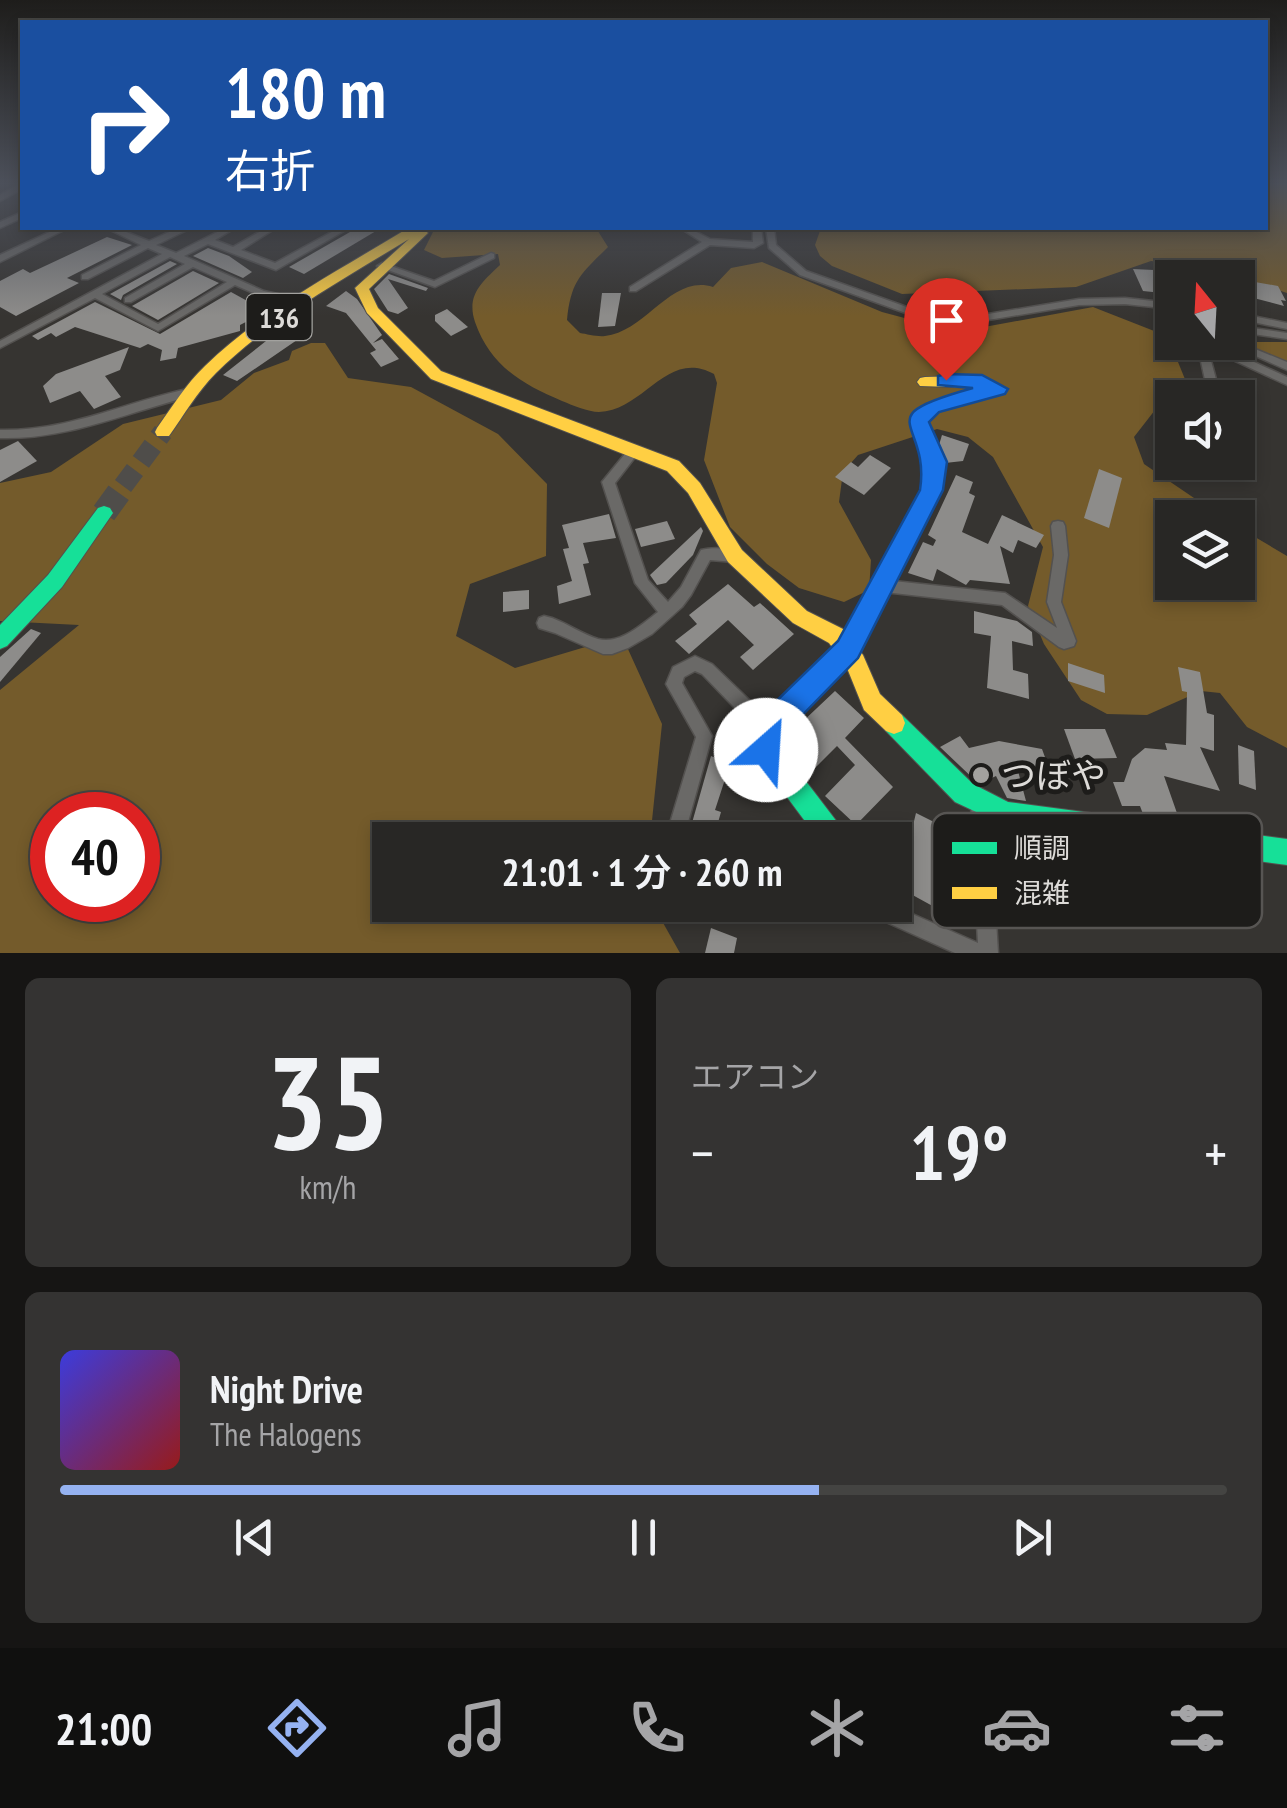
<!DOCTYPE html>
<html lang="ja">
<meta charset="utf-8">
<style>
:root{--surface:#282725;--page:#343332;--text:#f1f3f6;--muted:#a5a5a7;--line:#444442;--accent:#95b2f1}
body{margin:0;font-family:"PT Sans Narrow","Noto Sans JP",sans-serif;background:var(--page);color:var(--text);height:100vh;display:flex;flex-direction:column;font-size:38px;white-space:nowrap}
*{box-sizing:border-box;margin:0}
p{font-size:32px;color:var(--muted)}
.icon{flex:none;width:55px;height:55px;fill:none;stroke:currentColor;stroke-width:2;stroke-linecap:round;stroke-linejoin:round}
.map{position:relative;height:953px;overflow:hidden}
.sheet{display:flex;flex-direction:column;gap:25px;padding:25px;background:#161514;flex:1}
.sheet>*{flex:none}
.banner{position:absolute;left:20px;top:20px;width:1248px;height:210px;border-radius:0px;box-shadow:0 5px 15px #0003,0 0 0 2px var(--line);background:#1a4fa0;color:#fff;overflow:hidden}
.needle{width:65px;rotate:342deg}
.tools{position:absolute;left:1155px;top:260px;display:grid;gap:20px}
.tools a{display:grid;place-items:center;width:100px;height:100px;border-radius:0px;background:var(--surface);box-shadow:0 5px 15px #0003,0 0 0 2px var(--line);font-size:50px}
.speed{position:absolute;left:30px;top:792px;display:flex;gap:20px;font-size:50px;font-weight:700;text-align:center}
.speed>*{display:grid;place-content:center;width:130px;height:130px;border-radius:50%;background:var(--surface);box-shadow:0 5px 15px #0003,0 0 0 2px var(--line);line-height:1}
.speed .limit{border:15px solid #d22;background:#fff;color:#111}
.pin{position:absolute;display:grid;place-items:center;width:85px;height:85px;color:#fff;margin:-102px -42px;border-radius:50% 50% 50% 0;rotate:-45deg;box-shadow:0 0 10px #0007}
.pin .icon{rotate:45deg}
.me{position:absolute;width:110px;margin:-55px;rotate:26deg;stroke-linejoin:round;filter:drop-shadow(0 0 8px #0008)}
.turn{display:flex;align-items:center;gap:35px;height:210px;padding:0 40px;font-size:45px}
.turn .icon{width:130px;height:130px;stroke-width:2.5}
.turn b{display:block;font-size:70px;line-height:85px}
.big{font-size:75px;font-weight:600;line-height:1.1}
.sheet .widget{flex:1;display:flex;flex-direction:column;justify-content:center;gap:15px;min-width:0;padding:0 35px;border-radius:15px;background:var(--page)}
.sheet .dial{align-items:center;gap:0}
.dial b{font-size:130px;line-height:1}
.song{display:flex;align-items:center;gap:30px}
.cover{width:120px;height:120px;border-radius:15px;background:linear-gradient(135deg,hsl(240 70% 55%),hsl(0 70% 35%))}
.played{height:10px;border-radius:5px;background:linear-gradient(90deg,var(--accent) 65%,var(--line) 65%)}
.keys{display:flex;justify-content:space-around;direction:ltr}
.heat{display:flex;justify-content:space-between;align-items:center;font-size:55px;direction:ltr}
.sheet .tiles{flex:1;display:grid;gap:25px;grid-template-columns:1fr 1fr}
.widget:last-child{grid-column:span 2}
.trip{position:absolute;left:372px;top:822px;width:540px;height:100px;border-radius:0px;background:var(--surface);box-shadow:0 5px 15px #0003,0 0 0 2px var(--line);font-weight:600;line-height:100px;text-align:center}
.tabs{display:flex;height:160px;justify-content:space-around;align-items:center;background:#10100f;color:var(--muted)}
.tabs .icon{width:70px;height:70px}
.tabs .on{color:var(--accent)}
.tabs b{font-size:45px;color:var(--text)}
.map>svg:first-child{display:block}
</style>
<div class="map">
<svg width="1287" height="953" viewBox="0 0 1287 953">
<rect width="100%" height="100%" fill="#363431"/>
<!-- forest -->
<g fill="#745b2b" fill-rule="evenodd">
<path d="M1265,183H1287V293L1205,267L1151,261L1076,287L902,294L832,266L820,256L815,245L821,228H1265Z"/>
<path d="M435,228H596L608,247C581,274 571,280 567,320L580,333C587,334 597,337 605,336C646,332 671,274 713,287L731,268L762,262L882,312L957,332L1093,307L1172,338V342H1287V361L1205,349L1182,354L1178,362L1191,394L1162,401L1134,437L1144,464L1222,517L1172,518V582H1238V527L1287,556V748L1247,727L1220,693L1201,691L1147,715L1107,714L1081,700L1044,644L1028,606L1043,547L993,457L968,437L937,429L858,455L843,472L839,502L871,560L869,590L844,602L799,588L767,564L730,527L704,460L717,383L714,374C667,348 645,410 599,412C588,412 572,405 562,401C521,384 490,365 475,322C466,295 482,282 500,265L498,254L442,258L424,250Z"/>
<path d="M325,343L348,378L411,387L498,434L547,484L546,556L470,584L456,636L515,668L622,636L662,724L650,840H390V905H653L680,953H0V690L79,625L0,621V483L51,472L123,424L221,400L254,373L289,360L292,351L311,343ZM52,815H138V900H52Z"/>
</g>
<!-- building -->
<g fill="#8d8c8a">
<path d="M357,228H381L304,274L289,267Z"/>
<path d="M107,237L132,245L67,278L79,283L16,316L0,307V281L23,269L30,273Z"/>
<path d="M208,248L229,256L252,272L243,278L193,256Z"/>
<path d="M170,261L177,264L123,295L121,300L110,294Z"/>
<path d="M1133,269L1154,270L1172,280V294L1143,291Z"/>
<path d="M193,271L219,283L158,320L132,306Z"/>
<path d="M389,274L428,288L426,291L388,279L408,308L398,314L388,311L374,289Z"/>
<path d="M1238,279L1278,286L1286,301L1281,300L1284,306L1242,295Z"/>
<path d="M346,291L357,299L382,335L373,343L382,339L399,359L381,367L370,353L376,350L346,313L326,306Z"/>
<path d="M231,292L251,303L261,300L265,312L240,325V331L178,348L176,358L160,361L162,350L148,344L140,348L75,327L56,337L51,333L38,340L32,336L95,302L160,334Z"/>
<path d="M602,293H621L615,326L598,327Z"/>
<path d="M309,307L289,337L297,340L237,381L223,375Z"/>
<path d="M447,309L468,327L451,336L435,321V315Z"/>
<path d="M129,347L120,370L105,376L121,397L94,409L80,391L50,403L43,386L56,374Z"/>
<path d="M942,435L969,444L963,461L945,463L939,445Z"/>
<path d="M18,441L37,461L0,482V450Z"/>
<path d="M870,455L891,468L864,495L835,477L851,462L858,467Z"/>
<path d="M1099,469L1122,478L1109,528L1084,518Z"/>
<path d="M956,475L973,482L969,493L975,496L962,532L988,544L1002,515L1044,535L1036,548L1018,540L1013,553L1000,546L1010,584L970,580L966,585L937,569L933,581L908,573L923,542L933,546L936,540L928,535Z"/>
<path d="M609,514L616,538L583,543L589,563L583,564L591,595L559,604L557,586L572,581L563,549L569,548L562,525Z"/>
<path d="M667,521L675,539L641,547L635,529Z"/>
<path d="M701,527L703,531L693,555L666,583L657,585L650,575Z"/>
<path d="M728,584L754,607L760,603L794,634L753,670L740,657L754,645L728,620L689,654L675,641L697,624L689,615Z"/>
<path d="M529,590V609L503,612V592Z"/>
<path d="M974,611L1017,621L1032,632L1033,646L1012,641L1013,670L1028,674L1029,699L987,688L991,636L974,633Z"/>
<path d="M31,629L41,633L0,682V657Z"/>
<path d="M1068,663L1104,675L1105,693L1068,681Z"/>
<path d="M1178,667L1200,672L1207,713L1214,715V751L1200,747L1220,791L1164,776L1178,816L1143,814L1140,806H1122L1113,782H1124L1132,759L1145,748L1167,750L1165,743L1186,745L1187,692L1182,691Z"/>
<path d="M835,691L864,718L845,738L893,787L856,825L825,796L855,765L837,746L808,775L781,742Z"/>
<path d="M1064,729H1105L1117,758L1075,759Z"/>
<path d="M960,736L969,748L999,741L1042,749L1050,771H1018L1026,801L1007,798L996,776L979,784L940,747Z"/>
<path d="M1238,745L1254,751L1256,790L1239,784Z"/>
<path d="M711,756L730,764L715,810L721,812L713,840H695L688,837Z"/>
<path d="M916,813L954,832L944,881L971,893L969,914L940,901L938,909L898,887Z"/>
<path d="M711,928L737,938L734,953H705Z"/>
</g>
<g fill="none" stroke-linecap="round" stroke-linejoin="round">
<!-- highway-tunnel-far1 -->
<path stroke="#4f4d4a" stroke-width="20" stroke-dasharray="20 10" stroke-linecap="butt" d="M123,486L163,432"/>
<!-- highway-tunnel -->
<path stroke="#4f4d4a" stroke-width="25" stroke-dasharray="25 12" stroke-linecap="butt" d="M104,513L125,484"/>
<!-- street casing -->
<g stroke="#53514f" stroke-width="3">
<g id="street">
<path d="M19,184H22V189L0,201V195Z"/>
<path d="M22,212V218L0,228V222Z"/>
<path d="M58,228H68L0,262V255Z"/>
<path d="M106,228H116L149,241L178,228H188L187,230L156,245L176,253L225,228H235L215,240L233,247L266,228H276L241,250L275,263L339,228H349L276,270L208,244L184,256L264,291L304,300V304L258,295L235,285L158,331L95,298L0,348V341L162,254L148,248L88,279H82V275L141,245ZM170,257L185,264L125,298V302H131L193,267L227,282L158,324L102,294Z"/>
<path d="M680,228H689L710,239L753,242V228H761L763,243L754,248L710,245L636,291H630V287L702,242Z"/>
<path d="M766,228H774L776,245L806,271L929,315L970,317L1079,299L1125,298L1172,303V309L1125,304L1079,305L970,323L928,321L800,275L769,248Z"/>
<path d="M491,253L494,254V258L435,287L377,266L382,263L385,264L434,281Z"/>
<path d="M1238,313L1287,323V329L1238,319Z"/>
<path d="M1172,315V331L1168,330L1159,320Z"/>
<path d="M1238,326L1287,333V339L1238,332Z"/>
<path d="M1224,342H1238L1287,362V370Z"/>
<path d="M1210,347L1228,350L1287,377V385L1222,355L1213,354L1210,357L1221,398H1209L1200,357L1206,348Z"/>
<path d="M192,388L198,392L196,395C130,411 69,440 0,438V430C71,431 124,402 192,388Z"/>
<path d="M633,447L639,452L615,483L648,580L668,602L681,587L701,550C712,547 729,548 740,552L742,556L740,560L735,562L710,560L691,595L682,607L652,634L628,648L612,654H603L555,633L539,628L537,623L539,618L544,616L552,618C568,624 582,634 598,639C620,645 642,624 658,612L635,583L602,482L629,449Z"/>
<path d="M1058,521L1063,522L1065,526L1068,555L1061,602L1076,641L1074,646L1064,649L1059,647L1002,605L884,592L879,590L877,586L879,582L884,580L1005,593L1057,628L1047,602L1054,555L1051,526L1053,522Z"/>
<path d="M695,656L712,664L774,724L776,730L774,736L768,738L762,736L702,674L695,671L684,677L682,683L712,736L683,840H665L696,737L666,684L673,667Z"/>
<path d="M980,795L986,798L989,804L998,953H955L877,918L875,911L877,905H892L978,943L971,804L974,798Z"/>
</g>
</g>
<!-- fast casing -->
<g stroke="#53514f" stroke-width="2">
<g id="fast">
<path d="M931,402L939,408L928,421L943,467L941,490L855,656L794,716L776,742L844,831L848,840H819L758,758L753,740L778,700L841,642L923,490L925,467L911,420L925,404Z"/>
<path d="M104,506L110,508L113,513L62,587L7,646L0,649V625L48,575L98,508Z"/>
<path d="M894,712L902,715L973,784L1008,802L1287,839V865L1006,826L955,802L886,731L883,723L886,715Z"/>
</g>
</g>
<!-- slow casing -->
<g stroke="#53514f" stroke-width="2">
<g id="slow">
<path d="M404,228H423L428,233L369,289L378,308L441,371L679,461L700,483L742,550L807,611L843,629L863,655L880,694L902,715L905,723L902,731L894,734L886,731L864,710L847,668L829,643L793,623L728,562L688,493L667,471L431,379L367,313L355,288L409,239C342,280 272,318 216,373C197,392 184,415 169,436H157L155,432L157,428C172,407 186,384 205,366C263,310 336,272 405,230Z"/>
<path d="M925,377C951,377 985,370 1006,389L1004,393L931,414L925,412L923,408L925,404L982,388L920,386L917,382L920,378Z"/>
</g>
</g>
<!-- street -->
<use href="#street" fill="#6a6967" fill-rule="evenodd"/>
<!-- fast -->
<use href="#fast" fill="#16e098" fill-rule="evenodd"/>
<!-- slow -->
<use href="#slow" fill="#ffcf43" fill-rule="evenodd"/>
</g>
<!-- sky -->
<linearGradient id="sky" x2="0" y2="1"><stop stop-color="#1e1d1b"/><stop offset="0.58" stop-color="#4c505a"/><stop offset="1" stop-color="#4c505a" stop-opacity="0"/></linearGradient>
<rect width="1287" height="316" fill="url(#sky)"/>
<!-- route -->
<path fill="#1a73e8" stroke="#114b97" stroke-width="2.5" d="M946,374L982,375L1008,389L1005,394L939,412L929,422L947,462L943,490L858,658L782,736L777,761L766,765L755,761L751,750L758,719L838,641L920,490C931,420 864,418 973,388L938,385V376Z"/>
<!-- markers -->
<circle fill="#a3a19e" stroke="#1d1c1a" stroke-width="4" cx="981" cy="775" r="10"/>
<g text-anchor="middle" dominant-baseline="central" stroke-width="10" stroke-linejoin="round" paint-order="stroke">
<!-- shield labels -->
<rect fill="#1d1c1a" stroke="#a3a29f" stroke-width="2.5" x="246.5" y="294" width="65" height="46" rx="8"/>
<g font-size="28" font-weight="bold" fill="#dddbd8">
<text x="279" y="317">136</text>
</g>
<!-- near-poi labels -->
<g font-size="35" fill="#dddbd8" stroke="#1d1c1a" text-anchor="start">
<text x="1001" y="775">つぼや</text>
</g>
</g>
<!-- legend -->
<rect x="932" y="813" width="330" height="115" rx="15" fill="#1d1c1a" stroke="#575553" stroke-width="2.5"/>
<rect x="952" y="842" width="45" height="12" fill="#16e098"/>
<rect x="952" y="887" width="45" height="12" fill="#ffcf43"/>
<g font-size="28" fill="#dddbd8">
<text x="1014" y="858">順調</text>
<text x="1014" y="903">混雑</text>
</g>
</svg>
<div class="tools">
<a><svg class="needle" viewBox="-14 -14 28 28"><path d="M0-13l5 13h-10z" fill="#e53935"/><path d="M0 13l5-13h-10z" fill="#a5a5a7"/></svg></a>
<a><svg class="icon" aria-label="sound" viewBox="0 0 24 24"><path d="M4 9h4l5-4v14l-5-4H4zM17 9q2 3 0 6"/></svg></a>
<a><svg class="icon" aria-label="layers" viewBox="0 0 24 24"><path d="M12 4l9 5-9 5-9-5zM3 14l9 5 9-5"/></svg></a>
</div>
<div class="speed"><div class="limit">40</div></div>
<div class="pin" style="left:946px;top:380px;background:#d93025"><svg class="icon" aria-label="arrive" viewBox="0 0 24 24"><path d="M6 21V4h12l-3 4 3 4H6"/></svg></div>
<svg class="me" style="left:766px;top:750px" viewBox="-20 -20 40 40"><circle r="19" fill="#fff"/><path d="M0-13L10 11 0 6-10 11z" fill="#1a73e8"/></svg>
<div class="trip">21:01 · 1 分 · 260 m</div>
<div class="banner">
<div class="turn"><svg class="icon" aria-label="right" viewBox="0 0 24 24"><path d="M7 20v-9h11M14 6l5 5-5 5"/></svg><div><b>180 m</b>右折</div></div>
</div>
</div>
<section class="sheet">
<div class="tiles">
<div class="widget dial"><b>35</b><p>km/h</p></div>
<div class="widget"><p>エアコン</p>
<div class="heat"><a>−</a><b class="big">19°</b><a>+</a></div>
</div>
<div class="widget">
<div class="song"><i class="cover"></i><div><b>Night Drive</b><p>The Halogens</p></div></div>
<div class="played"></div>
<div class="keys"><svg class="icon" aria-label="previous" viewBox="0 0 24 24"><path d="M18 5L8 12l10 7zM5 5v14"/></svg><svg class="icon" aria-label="pause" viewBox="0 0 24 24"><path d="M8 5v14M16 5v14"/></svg><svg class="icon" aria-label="next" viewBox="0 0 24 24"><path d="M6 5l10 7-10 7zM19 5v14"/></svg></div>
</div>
</div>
</section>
<nav class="tabs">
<b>21:00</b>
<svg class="icon on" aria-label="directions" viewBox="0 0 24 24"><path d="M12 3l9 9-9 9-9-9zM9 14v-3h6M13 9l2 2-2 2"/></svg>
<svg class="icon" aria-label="music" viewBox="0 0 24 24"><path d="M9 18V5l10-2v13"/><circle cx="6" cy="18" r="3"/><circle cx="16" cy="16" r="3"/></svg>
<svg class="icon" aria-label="phone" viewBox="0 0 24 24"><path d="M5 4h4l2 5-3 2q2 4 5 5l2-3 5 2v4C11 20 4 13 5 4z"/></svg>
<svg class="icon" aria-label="climate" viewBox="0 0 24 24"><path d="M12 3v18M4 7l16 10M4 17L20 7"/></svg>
<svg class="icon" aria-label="car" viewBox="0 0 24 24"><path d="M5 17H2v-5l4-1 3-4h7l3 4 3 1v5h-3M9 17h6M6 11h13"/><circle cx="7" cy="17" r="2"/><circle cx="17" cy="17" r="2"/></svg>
<svg class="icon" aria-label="filters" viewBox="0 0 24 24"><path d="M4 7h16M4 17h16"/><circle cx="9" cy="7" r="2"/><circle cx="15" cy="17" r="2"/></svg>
</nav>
